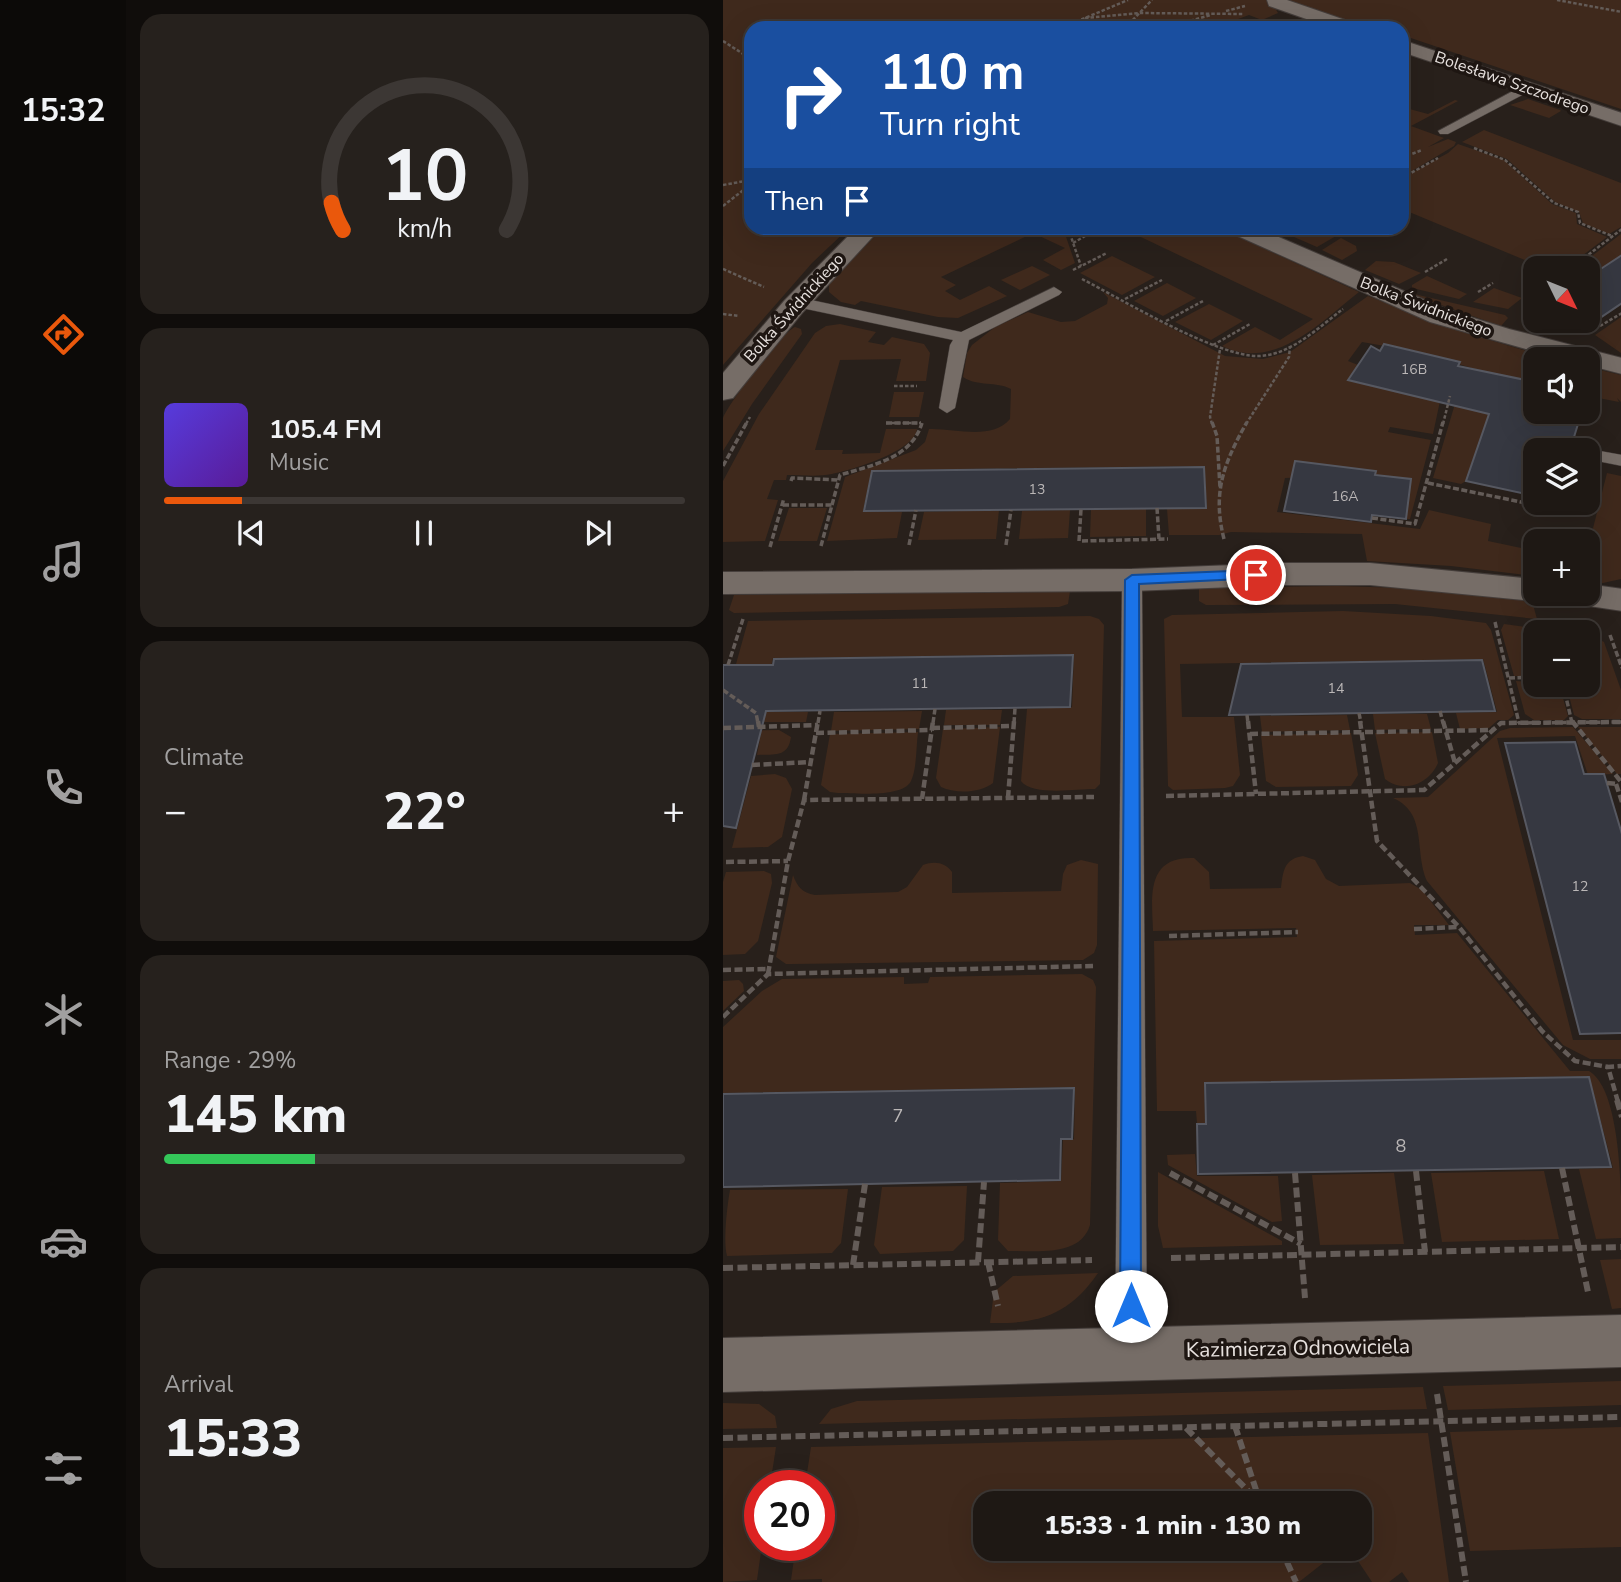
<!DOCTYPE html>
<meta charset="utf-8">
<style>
:root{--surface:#1e1814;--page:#26211d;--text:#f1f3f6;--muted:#a1a0a0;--line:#3c3734;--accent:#ea580c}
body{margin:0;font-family:"Nunito Sans",sans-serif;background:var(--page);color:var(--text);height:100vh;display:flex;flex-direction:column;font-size:26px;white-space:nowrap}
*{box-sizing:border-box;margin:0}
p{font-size:23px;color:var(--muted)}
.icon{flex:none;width:38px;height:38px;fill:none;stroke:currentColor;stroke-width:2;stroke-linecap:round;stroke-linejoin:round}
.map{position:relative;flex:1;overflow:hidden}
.details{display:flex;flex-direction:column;gap:14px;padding:14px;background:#100d0b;width:597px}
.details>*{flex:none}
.top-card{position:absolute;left:21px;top:21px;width:665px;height:214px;border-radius:21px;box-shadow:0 7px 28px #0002,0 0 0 2px var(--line);background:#1a4fa0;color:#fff;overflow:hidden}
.needle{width:46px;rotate:133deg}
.fabs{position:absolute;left:800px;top:256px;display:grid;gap:14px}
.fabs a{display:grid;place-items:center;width:77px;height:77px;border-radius:14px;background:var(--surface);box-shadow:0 7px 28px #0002,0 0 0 2px var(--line);font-size:35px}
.speed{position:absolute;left:21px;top:1470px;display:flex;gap:14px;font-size:35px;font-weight:700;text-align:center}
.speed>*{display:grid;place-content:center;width:91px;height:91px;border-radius:50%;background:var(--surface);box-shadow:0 7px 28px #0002,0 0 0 2px var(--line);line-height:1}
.speed .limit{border:10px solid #d22;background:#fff;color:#111}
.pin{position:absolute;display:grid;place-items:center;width:60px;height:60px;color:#fff;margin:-30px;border:4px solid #fff;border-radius:50%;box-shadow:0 2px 7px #0007}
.me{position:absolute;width:77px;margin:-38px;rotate:0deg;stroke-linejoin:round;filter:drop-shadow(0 0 5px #0008)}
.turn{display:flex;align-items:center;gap:24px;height:147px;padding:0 21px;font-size:32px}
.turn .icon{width:91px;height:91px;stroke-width:2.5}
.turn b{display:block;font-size:49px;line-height:60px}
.then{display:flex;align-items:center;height:66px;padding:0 21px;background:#0003;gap:14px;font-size:26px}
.big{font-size:52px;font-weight:800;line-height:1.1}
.details .card{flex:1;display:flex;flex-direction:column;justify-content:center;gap:10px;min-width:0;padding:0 24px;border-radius:21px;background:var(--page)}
.details .dial{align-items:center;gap:0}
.dial svg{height:182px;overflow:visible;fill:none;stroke:var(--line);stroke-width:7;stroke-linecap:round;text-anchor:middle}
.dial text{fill:var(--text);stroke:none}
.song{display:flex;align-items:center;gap:21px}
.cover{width:84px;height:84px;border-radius:10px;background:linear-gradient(135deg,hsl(250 70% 55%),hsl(270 70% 35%))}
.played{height:7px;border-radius:4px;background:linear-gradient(90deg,var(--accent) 15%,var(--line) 15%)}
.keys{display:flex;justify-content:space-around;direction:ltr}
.heat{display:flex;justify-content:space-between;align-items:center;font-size:38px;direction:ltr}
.charge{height:10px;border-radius:5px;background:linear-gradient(90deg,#34c759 29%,var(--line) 0)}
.trip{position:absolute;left:250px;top:1491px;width:399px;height:70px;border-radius:21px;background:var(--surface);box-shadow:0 7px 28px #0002,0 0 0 2px var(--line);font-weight:800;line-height:70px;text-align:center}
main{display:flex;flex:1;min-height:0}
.tabs{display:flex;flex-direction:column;width:126px;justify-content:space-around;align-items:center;background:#0c0a08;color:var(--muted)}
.tabs .icon{width:49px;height:49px}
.tabs .active{color:var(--accent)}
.tabs b{font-size:32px;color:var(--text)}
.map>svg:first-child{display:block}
</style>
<main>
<nav class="tabs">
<b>15:32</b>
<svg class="icon active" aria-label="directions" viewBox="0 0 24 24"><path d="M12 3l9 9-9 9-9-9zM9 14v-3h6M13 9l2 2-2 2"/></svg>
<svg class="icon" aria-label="music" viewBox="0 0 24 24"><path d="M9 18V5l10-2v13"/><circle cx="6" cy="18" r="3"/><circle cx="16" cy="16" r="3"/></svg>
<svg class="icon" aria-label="phone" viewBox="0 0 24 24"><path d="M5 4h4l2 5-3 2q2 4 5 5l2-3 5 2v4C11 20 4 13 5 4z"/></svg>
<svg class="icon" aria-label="climate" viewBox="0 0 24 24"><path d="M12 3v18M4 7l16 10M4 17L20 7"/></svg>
<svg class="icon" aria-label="car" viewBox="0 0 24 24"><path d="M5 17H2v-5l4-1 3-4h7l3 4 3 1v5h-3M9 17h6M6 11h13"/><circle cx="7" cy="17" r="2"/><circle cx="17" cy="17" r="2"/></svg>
<svg class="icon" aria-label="filters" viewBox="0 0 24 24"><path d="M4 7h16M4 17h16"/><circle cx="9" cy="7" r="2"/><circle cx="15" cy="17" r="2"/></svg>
</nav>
<section class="details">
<div class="card dial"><svg viewBox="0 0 100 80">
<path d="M14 69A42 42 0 1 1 86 69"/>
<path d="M14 69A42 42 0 0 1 9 57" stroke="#ea580c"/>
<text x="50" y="56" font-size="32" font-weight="700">10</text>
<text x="50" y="72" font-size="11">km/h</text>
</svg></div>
<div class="card">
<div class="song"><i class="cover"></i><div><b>105.4 FM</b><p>Music</p></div></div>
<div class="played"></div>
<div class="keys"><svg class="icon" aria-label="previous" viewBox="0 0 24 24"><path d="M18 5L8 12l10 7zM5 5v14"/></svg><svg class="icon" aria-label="pause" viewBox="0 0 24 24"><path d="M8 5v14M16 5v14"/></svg><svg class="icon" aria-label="next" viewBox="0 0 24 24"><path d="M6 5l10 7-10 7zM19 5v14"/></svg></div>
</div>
<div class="card"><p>Climate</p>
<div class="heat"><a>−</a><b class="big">22°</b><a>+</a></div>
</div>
<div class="card"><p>Range · 29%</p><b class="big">145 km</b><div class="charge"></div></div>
<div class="card"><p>Arrival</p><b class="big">15:33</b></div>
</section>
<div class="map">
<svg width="899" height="1582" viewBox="0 0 899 1582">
<rect width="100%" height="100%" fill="#28201b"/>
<!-- green -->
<g fill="#3f291c">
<path d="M0,0H558L544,5L552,8L555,13L539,20L526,15L491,28H28V228H126L89,263L0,365Z"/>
<path d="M562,0H898V109L679,35V28H659L638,21L633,23Z"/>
<path d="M805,99L837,110L838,111L826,118L787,105Z"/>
<path d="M732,100L735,101L688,126L721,138L705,147L725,139L733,142L731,146L679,177V107L705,114Z"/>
<path d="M761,130L898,183V227L886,234L860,223L856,212L832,202L784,159L739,142Z"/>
<path d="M735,144L781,160L829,204L853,213L854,224L884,237L843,268H821L679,209V178L725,153Z"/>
<path d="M160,228H340L352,263L338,270L320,260L342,248L310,233L218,277L233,285L222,291L237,300L266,286L284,296L235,318L215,317L138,301L132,305L118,302L106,292V283Z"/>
<path d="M399,228H496L636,292C598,322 551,372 499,346L532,327L557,340L590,319Z"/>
<path d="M578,228H605L601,230L613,236L594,247L555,230L570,235L580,230Z"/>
<path d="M898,234V266C881,268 874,265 865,283L864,268H853Z"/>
<path d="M618,238L633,246L634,251L619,260L599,250Z"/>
<path d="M389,256L432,277L399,295L357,273Z"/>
<path d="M653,261L671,262L698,273L676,284L642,270Z"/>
<path d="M309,266L327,275L297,290L278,280Z"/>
<path d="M704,276L744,294L736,299L689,288V285Z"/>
<path d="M444,283L473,298L440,316L411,301Z"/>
<path d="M771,288L799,298L785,309L750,302Z"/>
<path d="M678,291L782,315L785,318L778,326Z"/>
<path d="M380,292L502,356L540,359L567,352L645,296L733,330L831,359H812V382L803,380L771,399L743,481L738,484L710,478L734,397L765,373L696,352L639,342L625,361L635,365L626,381L717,401L710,434L667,427L665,432L708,440L687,519H683L688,479L652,475L562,478L554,512L697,529L706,510L768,524L765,541L812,551V576L728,566L644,561L639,534L508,532L496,535H446L444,509L484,508L481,466L149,470L140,511L179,512L174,538L104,541L122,477L193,450L202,442L206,429C231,428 269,441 287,419L288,389C273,381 255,387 240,377L244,353L249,345L272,327L305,312L338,322L352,321L384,304L385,298Z"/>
<path d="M486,304L520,321L488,340L452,322Z"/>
<path d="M898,317H899L898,353L872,335Z"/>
<path d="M117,324L153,332L145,342L161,345L169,337L201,344L207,353L203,381H173L178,359L117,360L92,450H120L119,454L157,453L163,429H194C192,451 129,470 109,474C95,477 78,475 64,475L63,480H51L44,499L55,500L42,541L0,542V481L36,414L92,333L103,326Z"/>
<path d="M72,327L78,329L79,334L29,404L0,451C0,442 0,427 0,418C5,404 59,332 72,327Z"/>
<path d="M865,367L898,375V402L894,398L896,402L865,396Z"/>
<path d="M171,392H201L196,417H166Z"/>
<path d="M884,473L898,476V579L880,583L865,582V548Z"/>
<path d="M66,508H104L94,541H55Z"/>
<path d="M423,509V536L367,537L368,510Z"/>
<path d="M276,510L273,539L195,540L201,512Z"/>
<path d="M347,510L345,538L296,539L299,511Z"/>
<path d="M614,586L681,588L809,601L814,619L672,604L483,605L476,601V588Z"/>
<path d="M347,591L345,604L336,607L11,613L6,610L11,595Z"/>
<path d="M620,611L708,616L763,623L768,630L791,715L785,720H775L766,728L737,729L733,713L774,712L760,659L457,664L459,717H511L517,775L510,786L502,788L450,790L445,786L441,619L449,615Z"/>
<path d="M367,616L376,619L381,625L377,784L372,789C353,789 309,796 298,781L304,709L349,707L351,654L50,658L37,712H85L83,722H37L32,665L13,664L25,621Z"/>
<path d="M781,624L817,629L818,632H812V662H805L809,676H791L778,630Z"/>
<path d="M865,634L881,642L898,690V719H859L851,715L843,684H864Z"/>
<path d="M793,681L836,684L845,716L841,720H811L802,714Z"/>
<path d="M223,710H279L277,725H221Z"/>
<path d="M199,711L196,729L108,731L111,712Z"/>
<path d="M650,714H704L708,729L652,730Z"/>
<path d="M624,715L627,730L539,732L537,716Z"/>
<path d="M277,727L270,783C257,793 233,794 218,787L213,778L220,729Z"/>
<path d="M850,727L890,774L865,775L852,736L774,738L850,1040H898V1059H867L840,1045L704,881C691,852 705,813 670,798L705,797L777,731L787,728Z"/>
<path d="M855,727H898V774H894Z"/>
<path d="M56,730L68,737C65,758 51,754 34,755L38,733H0V731Z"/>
<path d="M195,732C193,747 194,768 188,781C180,798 132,793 115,793L107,792L98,785L107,734Z"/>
<path d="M709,732L715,763C706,784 681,794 662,779L652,733Z"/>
<path d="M628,733L635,775L628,786L553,787L543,781L538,735Z"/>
<path d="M52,774L63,778L69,789L59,837L45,847L9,848L28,776Z"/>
<path d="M580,856L592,860L603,879L616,886L687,883L699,890L726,925H691L692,935L734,933L847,1071H866C899,1090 899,1200 898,1238L873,1239L856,1169L890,1168L866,1076L481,1083L482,1123H474L473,1111H434L431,941L574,937L573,928L430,931C429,898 422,856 471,858L486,872L487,889L558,888C560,871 561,859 580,856Z"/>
<path d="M358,860L375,864L374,945L371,953L360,960L69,964H63L53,957L70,875C74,886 79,893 92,895L175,892L184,887L200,865C211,861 222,862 229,872V893L338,891L340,874L344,865Z"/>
<path d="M41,871L48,874L49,883L35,941L22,954L0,955V882L3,872Z"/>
<path d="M359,974L370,980L373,987L367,1225C357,1258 312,1250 285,1251L275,1240L277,1183L338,1181L340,1140L351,1139L352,1087L0,1093V1027L39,991L59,979L181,977V984L205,983L207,977Z"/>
<path d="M16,980L20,984L21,991L0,1011V981Z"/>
<path d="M472,1154L474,1176H555L559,1221L549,1222L445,1165L444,1155Z"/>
<path d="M821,1171L836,1239L719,1242L708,1173Z"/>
<path d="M435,1172L559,1241V1245L440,1248L435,1226Z"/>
<path d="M671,1173L681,1244L597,1245L589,1175Z"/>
<path d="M244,1186L241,1240L230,1251L157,1254L151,1245L159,1187Z"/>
<path d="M125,1189L118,1243L109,1253L4,1256C0,1241 4,1207 7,1190Z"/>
<path d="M898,1259V1308L889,1309L877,1260Z"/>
<path d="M375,1273C346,1315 316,1324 267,1323L271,1292L290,1276Z"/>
<path d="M898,1381V1405L725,1410L720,1386Z"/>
<path d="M700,1387L704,1409L96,1424L108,1409L134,1401Z"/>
<path d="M0,1403L36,1404L52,1416L54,1428L0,1429Z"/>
<path d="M898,1427V1547L747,1551L727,1432Z"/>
<path d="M705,1433L726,1582H686L679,1572L666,1582H649L627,1549H637V1503H262V1549H618L576,1582H99V1579L68,1580L73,1545H96V1486H82L88,1447Z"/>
<path d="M53,1447L47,1486H37V1545H39L34,1580L0,1582V1448Z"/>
</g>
<!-- building -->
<g fill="#363841" stroke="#565861" stroke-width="2">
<path d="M899,255V303L868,324L858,320H864V278Z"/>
<path d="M661,344L737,362L735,366L812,382V411H859L847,450H812V496L743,481L766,414L625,380L648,346L657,351Z"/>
<path d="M572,461L653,471L652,475L688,479L683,519L649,515L648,522L561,511Z"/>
<path d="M481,467L483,508L141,511L149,471Z"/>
<path d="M350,655L347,707L43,711L13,828L0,826V665H50L51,659Z"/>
<path d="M759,660L772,711L506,715L518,664Z"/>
<path d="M852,742L861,774H881L899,834V1033L857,1034L782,743Z"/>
<path d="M866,1077L888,1167L475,1174L474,1124H483L482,1083Z"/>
<path d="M351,1088L349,1139H338L337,1180L0,1187V1094Z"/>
</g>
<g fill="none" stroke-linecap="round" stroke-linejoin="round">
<!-- service casing -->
<g stroke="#443d3a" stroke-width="1">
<g id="service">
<path d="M803,84L809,88L807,91L725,134H717L715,131Z"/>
<path d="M331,287L339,292L336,295L246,340L232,408L224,413L216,408L227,345L230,340L74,307L66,302L74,297L238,332Z"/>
<path d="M866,449L899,455V466L864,459V450H862Z"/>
<path d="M409,573L416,575L419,580L424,1352L419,1363L408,1368L397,1363L392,1352L399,580L402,575Z"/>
</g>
</g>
<!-- minor casing -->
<g stroke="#443d3a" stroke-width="2">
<g id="minor">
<path d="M544,0H564L634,24L636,28H609L546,6Z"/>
<path d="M679,40L899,113V126L679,52Z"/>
<path d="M133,228H158L79,313L10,398L0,400V373L61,301Z"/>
<path d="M504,228H535L725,310L786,329L899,358V374L864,365V359H838L707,322L508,233Z"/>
<path d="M559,563H647L812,579V593H827L824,598L812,601L647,585H559L409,591L0,594V572L409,569Z"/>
<path d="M864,584L899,589V611L832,601L827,593H864Z"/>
<path d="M899,1315V1367L0,1392V1338Z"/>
</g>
</g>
<!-- path-far3 -->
<g stroke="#645c58" stroke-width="2.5" stroke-dasharray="3.5 2" stroke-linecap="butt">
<path d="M834,0L899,12"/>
<path d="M503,11L522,6"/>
<path d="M362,18L417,13L521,14"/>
<path d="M338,28L405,0"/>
<path d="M402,28L429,0"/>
<path d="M441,28L488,15"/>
<path d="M0,41L28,59"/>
<path d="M751,148L782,160L831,203L855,212L857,223L889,236"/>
<path d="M679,162L686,159L681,157L699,150"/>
<path d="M679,178L715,158"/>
<path d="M0,185L28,180"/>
<path d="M0,206L28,184"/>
<path d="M345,228L358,266"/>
<path d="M617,235L631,228"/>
<path d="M350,243L376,228"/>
<path d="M848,268L899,229"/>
<path d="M0,269L41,287"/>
<path d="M350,270L384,253"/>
<path d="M702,272L724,259"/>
<path d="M359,279C400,300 494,357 536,356C568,355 596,327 620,309"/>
<path d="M755,292L770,283"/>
<path d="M402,299L439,280"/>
<path d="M800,307L812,296"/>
<path d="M0,314L16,316"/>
<path d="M443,321L480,301"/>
<path d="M877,326L899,313"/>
<path d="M490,345L527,324"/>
<path d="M171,386H194"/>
<path d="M163,423H198"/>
<path d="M23,424L27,417"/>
<path d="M489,424L487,417L497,349"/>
<path d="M523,424L566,357L567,346"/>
<path d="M720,424L727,396"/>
</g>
<!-- path-far2 -->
<g stroke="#645c58" stroke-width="3.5" stroke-dasharray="6 2.5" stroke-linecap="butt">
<path d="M489,422L494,436L497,488"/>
<path d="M163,423H198"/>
<path d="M0,466L24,422"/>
<path d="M68,481L69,478L116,480"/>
<path d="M705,483L852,513"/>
<path d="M60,505H109"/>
<path d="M434,508L436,539"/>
<path d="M649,518L692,524L720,422"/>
<path d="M501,539C489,492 501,463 524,422"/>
<path d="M356,541L358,509"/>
<path d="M359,541L445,539"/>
<path d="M186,545L193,510"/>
<path d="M283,545L288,510"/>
<path d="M98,546L117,475C149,465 188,459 199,423"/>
<path d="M47,547L61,498"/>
<path d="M772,622L796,723"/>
<path d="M887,635L899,668"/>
<path d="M5,665L20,619"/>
<path d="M786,678L812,677"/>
<path d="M840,684L849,723"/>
<path d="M0,690L33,713L35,723"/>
<path d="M717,711L720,723"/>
<path d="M636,713L638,723"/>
<path d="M524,715L525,723"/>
<path d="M95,723L97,711"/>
<path d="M210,723L212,709"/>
<path d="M291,723L292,708"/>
<path d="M795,723L899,722"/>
</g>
<!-- path-far1 -->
<g stroke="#645c58" stroke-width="4.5" stroke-dasharray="8 3.5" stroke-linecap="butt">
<path d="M35,721L36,727"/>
<path d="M525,721L533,794"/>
<path d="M637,721L654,841L736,927L819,1031L852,1061L885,1067"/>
<path d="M720,721L732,763"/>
<path d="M849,721L899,783"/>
<path d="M0,728L95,725"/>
<path d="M209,728L291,726"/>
<path d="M93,733L209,730"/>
<path d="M527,734L770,730"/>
<path d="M29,765L88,762"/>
<path d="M884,783L894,784"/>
<path d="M893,784L899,802"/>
<path d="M443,796L701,790L778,723L899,722"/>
<path d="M285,798L291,721"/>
<path d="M199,799L210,721"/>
<path d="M81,800L95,721"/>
<path d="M3,862L65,861"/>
<path d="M691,929L735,927"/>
<path d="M446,936L575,932"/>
<path d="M0,970L46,969"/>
<path d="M45,974L65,861L81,800L371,797"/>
<path d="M0,1017L45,974L370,966"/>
<path d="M895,1102L885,1067L899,1066"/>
</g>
<!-- path -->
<g stroke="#645c58" stroke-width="6" stroke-dasharray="10 4.5" stroke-linecap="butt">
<path d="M894,1100L899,1117"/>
<path d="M839,1168L865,1292"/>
<path d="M693,1171L702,1252"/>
<path d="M447,1173L578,1244"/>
<path d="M572,1173L582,1298"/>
<path d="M448,1258L899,1247"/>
<path d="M255,1262L261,1182"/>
<path d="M265,1262L275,1306"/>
<path d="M130,1265L142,1184"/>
<path d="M0,1268L369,1260"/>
<path d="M714,1394L743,1582"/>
<path d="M512,1426L537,1502"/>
<path d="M463,1428L537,1503"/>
<path d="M0,1438L899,1417"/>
<path d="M558,1549L573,1582"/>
</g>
<!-- service -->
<use href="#service" fill="#766d67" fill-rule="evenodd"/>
<!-- minor -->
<use href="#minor" fill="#766d67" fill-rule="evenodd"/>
</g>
<!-- route -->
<path fill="#1a73e8" stroke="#114b97" stroke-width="2" d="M533,570L540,575L538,578L416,584L418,1306L415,1313L408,1317L400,1313L397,1306L402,580L409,575Z"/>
<g text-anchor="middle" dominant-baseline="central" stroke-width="7" stroke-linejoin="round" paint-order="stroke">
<!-- number labels -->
<g font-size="14" fill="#bbb7b7">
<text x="691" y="369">16B</text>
<text x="314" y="489">13</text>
<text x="622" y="496">16A</text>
<text x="197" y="683">11</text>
<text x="613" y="688">14</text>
<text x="857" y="886">12</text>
</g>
<!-- far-street labels -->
<g font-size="16" fill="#e7e1de" stroke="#1e1612">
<text transform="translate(789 83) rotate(19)">Bolesława Szczodrego</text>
<text transform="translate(703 307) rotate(21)">Bolka Świdnickiego</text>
<text transform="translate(71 308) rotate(-48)">Bolka Świdnickiego</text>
</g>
<!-- near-number labels -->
<g font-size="18" fill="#bbb7b7">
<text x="175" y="1116">7</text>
<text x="678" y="1146">8</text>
</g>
<!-- near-street labels -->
<g font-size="21" fill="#e7e1de" stroke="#1e1612">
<text transform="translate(575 1348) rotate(-1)">Kazimierza Odnowiciela</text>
</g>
</g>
</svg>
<div class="fabs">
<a><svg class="needle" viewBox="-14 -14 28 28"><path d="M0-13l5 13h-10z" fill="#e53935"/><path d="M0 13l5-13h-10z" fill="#a1a0a0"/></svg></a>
<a><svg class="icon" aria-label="sound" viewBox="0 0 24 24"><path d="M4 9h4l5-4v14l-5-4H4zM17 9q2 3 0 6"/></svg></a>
<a><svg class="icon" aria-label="layers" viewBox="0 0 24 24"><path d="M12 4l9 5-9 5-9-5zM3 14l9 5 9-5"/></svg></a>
<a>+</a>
<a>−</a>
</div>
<div class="speed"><div class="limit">20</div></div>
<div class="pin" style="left:533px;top:575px;background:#d93025"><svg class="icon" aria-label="arrive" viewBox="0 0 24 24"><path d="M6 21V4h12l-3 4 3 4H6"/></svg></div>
<svg class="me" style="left:408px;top:1306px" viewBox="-20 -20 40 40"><circle r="19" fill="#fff"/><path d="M0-13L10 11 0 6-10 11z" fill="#1a73e8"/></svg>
<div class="trip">15:33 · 1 min · 130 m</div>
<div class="top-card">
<div class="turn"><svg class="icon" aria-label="right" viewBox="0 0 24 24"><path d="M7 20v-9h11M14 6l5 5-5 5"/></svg><div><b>110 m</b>Turn right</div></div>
<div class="then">Then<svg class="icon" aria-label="arrive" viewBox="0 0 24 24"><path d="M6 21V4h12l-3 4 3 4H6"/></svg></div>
</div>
</div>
</main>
